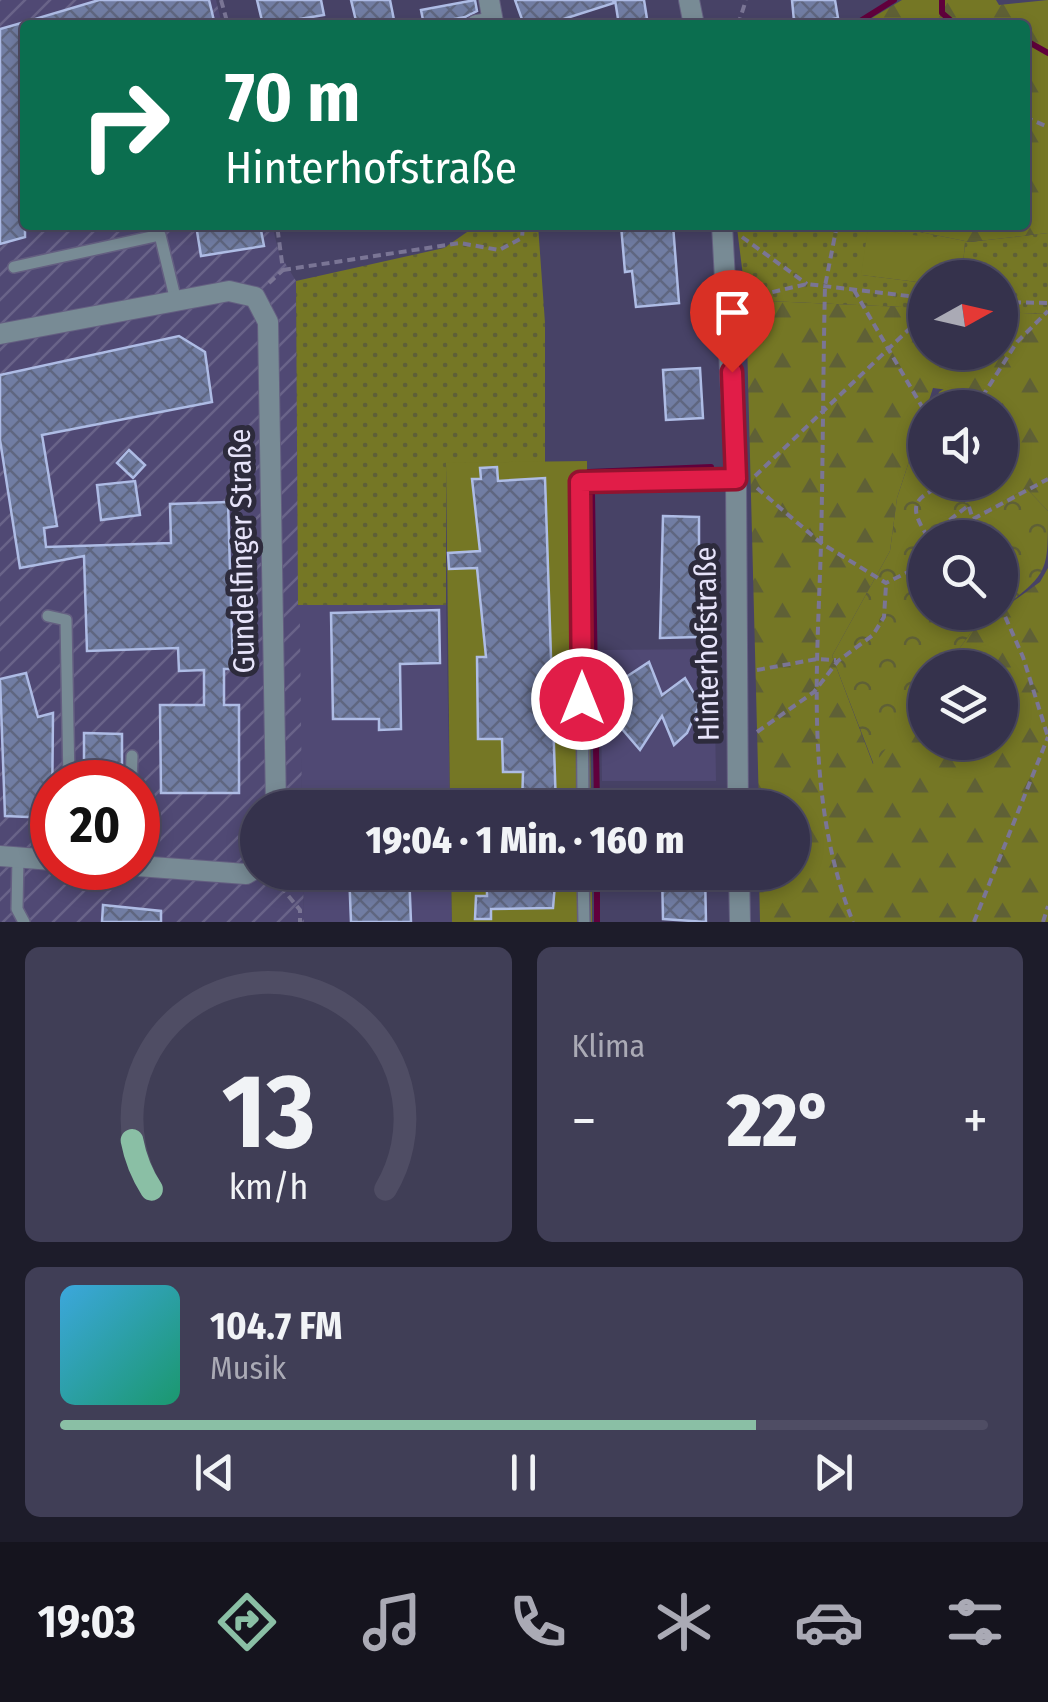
<!DOCTYPE html>
<html lang="de">
<meta charset="utf-8">
<style>
:root{--surface:#35324c;--page:#403e56;--text:#f1f3f6;--muted:#aaaab5;--line:#4f4d64;--accent:#8abfa5}
body{margin:0;font-family:"Fira Sans Condensed",sans-serif;background:var(--page);color:var(--text);height:100vh;display:flex;flex-direction:column;font-size:38px;white-space:nowrap}
*{box-sizing:border-box;margin:0}
p{font-size:32px;color:var(--muted)}
.icon{flex:none;width:55px;height:55px;fill:none;stroke:currentColor;stroke-width:2;stroke-linecap:round;stroke-linejoin:round}
.map{position:relative;height:922px;overflow:hidden}
.details{display:flex;flex-direction:column;gap:25px;padding:25px;background:#1d1c2a;flex:1}
.details>*{flex:none}
.top-card{position:absolute;left:20px;top:20px;width:1010px;height:210px;border-radius:10px;box-shadow:0 5px 15px #0003,0 0 0 2px var(--line);background:#0b6e4f;color:#fff;overflow:hidden}
.needle{width:65px;rotate:82deg}
.buttons{position:absolute;left:908px;top:260px;display:grid;gap:20px}
.buttons a{display:grid;place-items:center;width:110px;height:110px;border-radius:50%;background:var(--surface);box-shadow:0 5px 15px #0003,0 0 0 2px var(--line);font-size:50px}
.speed{position:absolute;left:30px;top:760px;display:flex;gap:20px;font-size:50px;font-weight:700;text-align:center}
.speed>*{display:grid;place-content:center;width:130px;height:130px;border-radius:50%;background:var(--surface);box-shadow:0 5px 15px #0003,0 0 0 2px var(--line);line-height:1}
.speed .limit{border:15px solid #d22;background:#fff;color:#111}
.pin{position:absolute;display:grid;place-items:center;width:85px;height:85px;color:#fff;margin:-102px -42px;border-radius:50% 50% 50% 0;rotate:-45deg;box-shadow:0 0 10px #0007}
.pin .icon{rotate:45deg}
.me{position:absolute;width:110px;margin:-55px;rotate:0deg;stroke-linejoin:round;filter:drop-shadow(0 0 8px #0008)}
.turn{display:flex;align-items:center;gap:35px;height:210px;padding:0 40px;font-size:45px}
.turn .icon{width:130px;height:130px;stroke-width:2.5}
.turn b{display:block;font-size:70px;line-height:85px}
.big{font-size:75px;font-weight:800;line-height:1.1}
.details .widget{flex:1;display:flex;flex-direction:column;justify-content:center;gap:15px;min-width:0;padding:0 35px;border-radius:15px;background:var(--page)}
.details .dial{align-items:center;gap:0}
.dial svg{height:260px;overflow:visible;fill:none;stroke:var(--line);stroke-width:7;stroke-linecap:round;text-anchor:middle}
.dial text{fill:var(--text);stroke:none}
.song{display:flex;align-items:center;gap:30px}
.cover{width:120px;height:120px;border-radius:15px;background:linear-gradient(135deg,hsl(200 70% 55%),hsl(160 70% 35%))}
.played{height:10px;border-radius:5px;background:linear-gradient(90deg,var(--accent) 75%,var(--line) 75%)}
.keys{display:flex;justify-content:space-around;direction:ltr}
.heat{display:flex;justify-content:space-between;align-items:center;font-size:55px;direction:ltr}
.details .tiles{flex:1;display:grid;gap:25px;grid-template-columns:1fr 1fr}
.widget:last-child{grid-column:span 2}
.trip{position:absolute;left:240px;top:790px;width:570px;height:100px;border-radius:50px;background:var(--surface);box-shadow:0 5px 15px #0003,0 0 0 2px var(--line);font-weight:800;line-height:100px;text-align:center}
.tabs{display:flex;height:160px;justify-content:space-around;align-items:center;background:#15141e;color:var(--muted)}
.tabs .icon{width:70px;height:70px}
.tabs .on{color:var(--accent)}
.tabs b{font-size:45px;color:var(--text)}
.map>svg:first-child{display:block}
</style>
<div class="map">
<svg width="1048" height="922" viewBox="0 0 1048 922">
<defs>
<pattern id="industrial-furrows" width="10" height="10" patternUnits="userSpaceOnUse" patternTransform="scale(2.5)"><rect width="10" height="10" fill="#504974"/><path d="M-1 1l2-2M0 10L10 0M9 11l2-2" fill="none" stroke="#696389"/></pattern>
<pattern id="grass-dots" width="8" height="8" patternUnits="userSpaceOnUse" patternTransform="scale(2.5)"><rect width="8" height="8" fill="#757725"/><path d="M2 2h.1M6 6h.1" fill="none" stroke="#5f6036" stroke-width="1.8" stroke-linecap="round"/></pattern>
<pattern id="forest-firs" width="22" height="20" patternUnits="userSpaceOnUse" patternTransform="scale(2.5)"><rect width="22" height="20" fill="#757725"/><path d="M5 1l3.5 6h-7zM16 11l3.5 6h-7z" fill="#5f6036"/></pattern>
<pattern id="park-crowns" width="20" height="18" patternUnits="userSpaceOnUse" patternTransform="scale(2.5)"><rect width="20" height="18" fill="#757725"/><path d="M2 6a3 3 0 1 1 6 0M12 15a3 3 0 1 1 6 0" fill="none" stroke="#5f6036"/></pattern>
<pattern id="building-cross-hatch" width="8" height="8" patternUnits="userSpaceOnUse" patternTransform="scale(2.5)"><rect width="8" height="8" fill="#717da3"/><path d="M0 0l8 8M0 8l8-8" fill="none" stroke="#5f6680"/></pattern>
</defs>
<rect width="100%" height="100%" fill="#474266"/>
<!-- built -->
<g fill="#504974">
<path d="M298,605H446L450,807H302Z"/>
<path d="M714,649L716,781H602L600,650Z"/>
<path d="M303,873H451L452,922H304Z"/>
</g>
<!-- industrial -->
<path fill="url(#industrial-furrows)" fill-rule="evenodd" d="M0,0H216L222,25H25V225H272L279,253L296,281L302,807L258,808V872L303,873L304,922H0ZM52,782H138V868H52Z"/>
<!-- grass -->
<g fill="url(#grass-dots)">
<path d="M470,225H538L545,323V462L446,464V605H298L296,281L444,248L470,230Z"/>
<path d="M758,225H885L970,242L1048,233V314L1000,312V278L962,277L965,243L869,230L862,275L925,283V308L746,300L737,228Z"/>
</g>
<!-- forest -->
<g fill="url(#forest-firs)">
<path d="M902,0H996L999,5L1048,0V233L970,242L885,225H1025V25H860Z"/>
<path d="M746,300L925,308V352H1000V312L1048,314V511L1027,489L979,513L968,483L1000,482V408L975,407L972,393L933,388L897,498L890,551L832,656L873,764L925,695V742H1000V668L946,667L972,631L1040,582L1048,568V922H760L759,873L792,872V808L759,807Z"/>
</g>
<!-- park -->
<path fill="url(#park-crowns)" d="M925,413V482L968,483L980,512L1027,489L1048,511C1048,575 1048,572 1000,611V538H925V612L998,613L972,631L946,667L925,668V695L874,765L832,656L890,551L897,498Z"/>
<!-- garden -->
<g fill="#757725">
<path d="M868,229L965,242L962,277L925,278V283L861,275Z"/>
<path d="M947,387L965,391L970,407H935L939,392Z"/>
<path d="M587,461L591,807H450L446,463Z"/>
<path d="M451,873H592V922H452Z"/>
</g>
<g fill="none" stroke-linecap="round" stroke-linejoin="round">
<!-- stream -->
<g stroke="#60003c" stroke-width="6">
<path d="M942,0V13L956,25"/>
<path d="M854,25L894,0"/>
<path d="M1025,40L1048,53"/>
<path d="M589,472L711,467"/>
<path d="M592,494L597,808"/>
<path d="M597,922V872"/>
</g>
</g>
<!-- building -->
<g fill="url(#building-cross-hatch)" stroke="#aebce5" stroke-width="2.5">
<path d="M99,0H209L215,25H29L28,21Z"/>
<path d="M257,0H321L324,15L263,25Z"/>
<path d="M351,0H390L395,25H357Z"/>
<path d="M475,0L477,11L465,17L424,25L421,10Z"/>
<path d="M515,0H613L614,3L545,25H524Z"/>
<path d="M615,0H644L648,25H619Z"/>
<path d="M792,0H835L838,18L803,25L802,20L794,21Z"/>
<path d="M25,22V237L0,244V29Z"/>
<path d="M196,225H260L264,246L201,256Z"/>
<path d="M621,225H673L679,303L636,307L632,271L625,272Z"/>
<path d="M179,336L205,352L212,402L42,435L57,526L44,528L46,547L171,543L170,504L228,502L233,669H224V705H239V793H161L160,705H204V670L179,671L178,648L87,651L84,556L20,568L0,440V375Z"/>
<path d="M700,368L703,418L666,420L663,370Z"/>
<path d="M129,450L145,465L133,478L117,463Z"/>
<path d="M497,467L498,481L545,478L556,807L522,806L523,772H503L502,739H478L477,657H486L477,568L449,569L448,553L480,551L472,479H481L480,468Z"/>
<path d="M135,481L140,515L101,520L97,485Z"/>
<path d="M663,516L699,517V637L660,638Z"/>
<path d="M439,610L440,663L400,664L401,729L379,730V719H333L331,613Z"/>
<path d="M649,662L662,695L685,678L700,704L687,733L674,745L662,716L640,750L622,729L619,701L626,677Z"/>
<path d="M26,673L38,717L53,713L52,818L5,816L0,679Z"/>
<path d="M84,733L122,734V782H84Z"/>
<path d="M699,792L700,808H658V793Z"/>
<path d="M349,872H409L411,922H351Z"/>
<path d="M487,872H556L553,908L491,909V919H475L476,896H487Z"/>
<path d="M662,872H705L706,922L663,919Z"/>
<path d="M103,905L161,911V922H102Z"/>
</g>
<g fill="none" stroke-linecap="round" stroke-linejoin="round">
<!-- lane casing -->
<g stroke="#645f81" stroke-width="14">
<g id="lane">
<path d="M14,267L160,235L176,301"/>
<path d="M48,616L66,620L69,782"/>
<path d="M131,782L132,756"/>
<path d="M583,808L581,482L736,479"/>
<path d="M18,857L17,909L24,922"/>
<path d="M583,872L584,922"/>
</g>
</g>
<!-- street casing -->
<g stroke="#645f81" stroke-width="22">
<g id="street">
<path d="M689,0L694,25"/>
<path d="M476,25L493,22L489,0"/>
<path d="M722,225L736,479L738,808"/>
<path d="M0,334L229,291L255,297L268,322L276,808"/>
<path d="M0,856L52,860"/>
<path d="M138,866L246,874L258,867"/>
<path d="M739,872L740,922"/>
</g>
</g>
<!-- path -->
<g stroke="#7a7595" stroke-width="4" stroke-dasharray="8 5" stroke-linecap="butt">
<path d="M221,0L228,25"/>
<path d="M738,25L746,0"/>
<path d="M927,25L930,20L932,25"/>
<path d="M1025,117L1048,127"/>
<path d="M837,225L825,286C823,372 823,459 821,545C817,673 805,801 853,922"/>
<path d="M742,237L807,284"/>
<path d="M283,270L460,243L499,250L522,238L523,225"/>
<path d="M269,283L283,270L277,225"/>
<path d="M854,290L925,412"/>
<path d="M747,298L807,284L925,298"/>
<path d="M1000,302L1048,303"/>
<path d="M975,408L1017,342L1048,311"/>
<path d="M755,476L925,314"/>
<path d="M961,482L979,538"/>
<path d="M757,488L821,543L886,583L912,570L925,542"/>
<path d="M973,519L1048,479"/>
<path d="M929,536L969,505"/>
<path d="M928,537C904,501 918,496 952,482"/>
<path d="M1000,605L1023,657L1048,737"/>
<path d="M757,670L817,659L836,660"/>
<path d="M757,732L814,692L838,661L873,635L884,617L886,585"/>
<path d="M272,876L300,910V922"/>
<path d="M974,922L1048,737"/>
<path d="M1043,922L1048,906"/>
</g>
<!-- lane -->
<use href="#lane" stroke="#788b95" stroke-width="11"/>
<!-- street -->
<use href="#street" stroke="#788b95" stroke-width="20"/>
</g>
<g fill="none" stroke-linecap="round" stroke-linejoin="round">
<!-- route casing -->
<g stroke="#92132f" stroke-width="25">
<path id="route" d="M582,699L580,482L736,479L732,372"/>
</g>
<!-- route -->
<use href="#route" stroke="#e11d48" stroke-width="18"/>
</g>
<g text-anchor="middle" dominant-baseline="central" stroke-width="10" stroke-linejoin="round" paint-order="stroke">
<!-- street labels -->
<g font-size="30" fill="#e7e4fa" stroke="#2d2b3c">
<text transform="translate(242 551) rotate(-91)">Gundelfinger Straße</text>
<text transform="translate(707 644) rotate(-91)">Hinterhofstraße</text>
</g>
</g>
</svg>
<div class="buttons">
<a><svg class="needle" viewBox="-14 -14 28 28"><path d="M0-13l5 13h-10z" fill="#e53935"/><path d="M0 13l5-13h-10z" fill="#aaaab5"/></svg></a>
<a><svg class="icon" aria-label="sound" viewBox="0 0 24 24"><path d="M4 9h4l5-4v14l-5-4H4zM17 9q2 3 0 6"/></svg></a>
<a><svg class="icon" aria-label="search" viewBox="0 0 24 24"><circle cx="10" cy="10" r="6"/><path d="M15 15l6 6"/></svg></a>
<a><svg class="icon" aria-label="layers" viewBox="0 0 24 24"><path d="M12 4l9 5-9 5-9-5zM3 14l9 5 9-5"/></svg></a>
</div>
<div class="speed"><div class="limit">20</div></div>
<div class="pin" style="left:732px;top:372px;background:#d93025"><svg class="icon" aria-label="arrive" viewBox="0 0 24 24"><path d="M6 21V4h12l-3 4 3 4H6"/></svg></div>
<svg class="me" style="left:582px;top:699px" viewBox="-20 -20 40 40"><circle r="17" fill="#e11d48" stroke="#fff" stroke-width="3"/><path d="M0-11L8 9 0 5-8 9z" fill="#fff"/></svg>
<div class="trip">19:04 · 1 Min. · 160 m</div>
<div class="top-card">
<div class="turn"><svg class="icon" aria-label="right" viewBox="0 0 24 24"><path d="M7 20v-9h11M14 6l5 5-5 5"/></svg><div><b>70 m</b>Hinterhofstraße</div></div>
</div>
</div>
<section class="details">
<div class="tiles">
<div class="widget dial"><svg viewBox="0 0 100 80">
<path d="M14 69A42 42 0 1 1 86 69"/>
<path d="M14 69A42 42 0 0 1 8 54" stroke="#8abfa5"/>
<text x="50" y="56" font-size="32" font-weight="700">13</text>
<text x="50" y="72" font-size="11">km/h</text>
</svg></div>
<div class="widget"><p>Klima</p>
<div class="heat"><a>−</a><b class="big">22°</b><a>+</a></div>
</div>
<div class="widget">
<div class="song"><i class="cover"></i><div><b>104.7 FM</b><p>Musik</p></div></div>
<div class="played"></div>
<div class="keys"><svg class="icon" aria-label="previous" viewBox="0 0 24 24"><path d="M18 5L8 12l10 7zM5 5v14"/></svg><svg class="icon" aria-label="pause" viewBox="0 0 24 24"><path d="M8 5v14M16 5v14"/></svg><svg class="icon" aria-label="next" viewBox="0 0 24 24"><path d="M6 5l10 7-10 7zM19 5v14"/></svg></div>
</div>
</div>
</section>
<nav class="tabs">
<b>19:03</b>
<svg class="icon on" aria-label="directions" viewBox="0 0 24 24"><path d="M12 3l9 9-9 9-9-9zM9 14v-3h6M13 9l2 2-2 2"/></svg>
<svg class="icon" aria-label="music" viewBox="0 0 24 24"><path d="M9 18V5l10-2v13"/><circle cx="6" cy="18" r="3"/><circle cx="16" cy="16" r="3"/></svg>
<svg class="icon" aria-label="phone" viewBox="0 0 24 24"><path d="M5 4h4l2 5-3 2q2 4 5 5l2-3 5 2v4C11 20 4 13 5 4z"/></svg>
<svg class="icon" aria-label="climate" viewBox="0 0 24 24"><path d="M12 3v18M4 7l16 10M4 17L20 7"/></svg>
<svg class="icon" aria-label="car" viewBox="0 0 24 24"><path d="M5 17H2v-5l4-1 3-4h7l3 4 3 1v5h-3M9 17h6M6 11h13"/><circle cx="7" cy="17" r="2"/><circle cx="17" cy="17" r="2"/></svg>
<svg class="icon" aria-label="filters" viewBox="0 0 24 24"><path d="M4 7h16M4 17h16"/><circle cx="9" cy="7" r="2"/><circle cx="15" cy="17" r="2"/></svg>
</nav>
